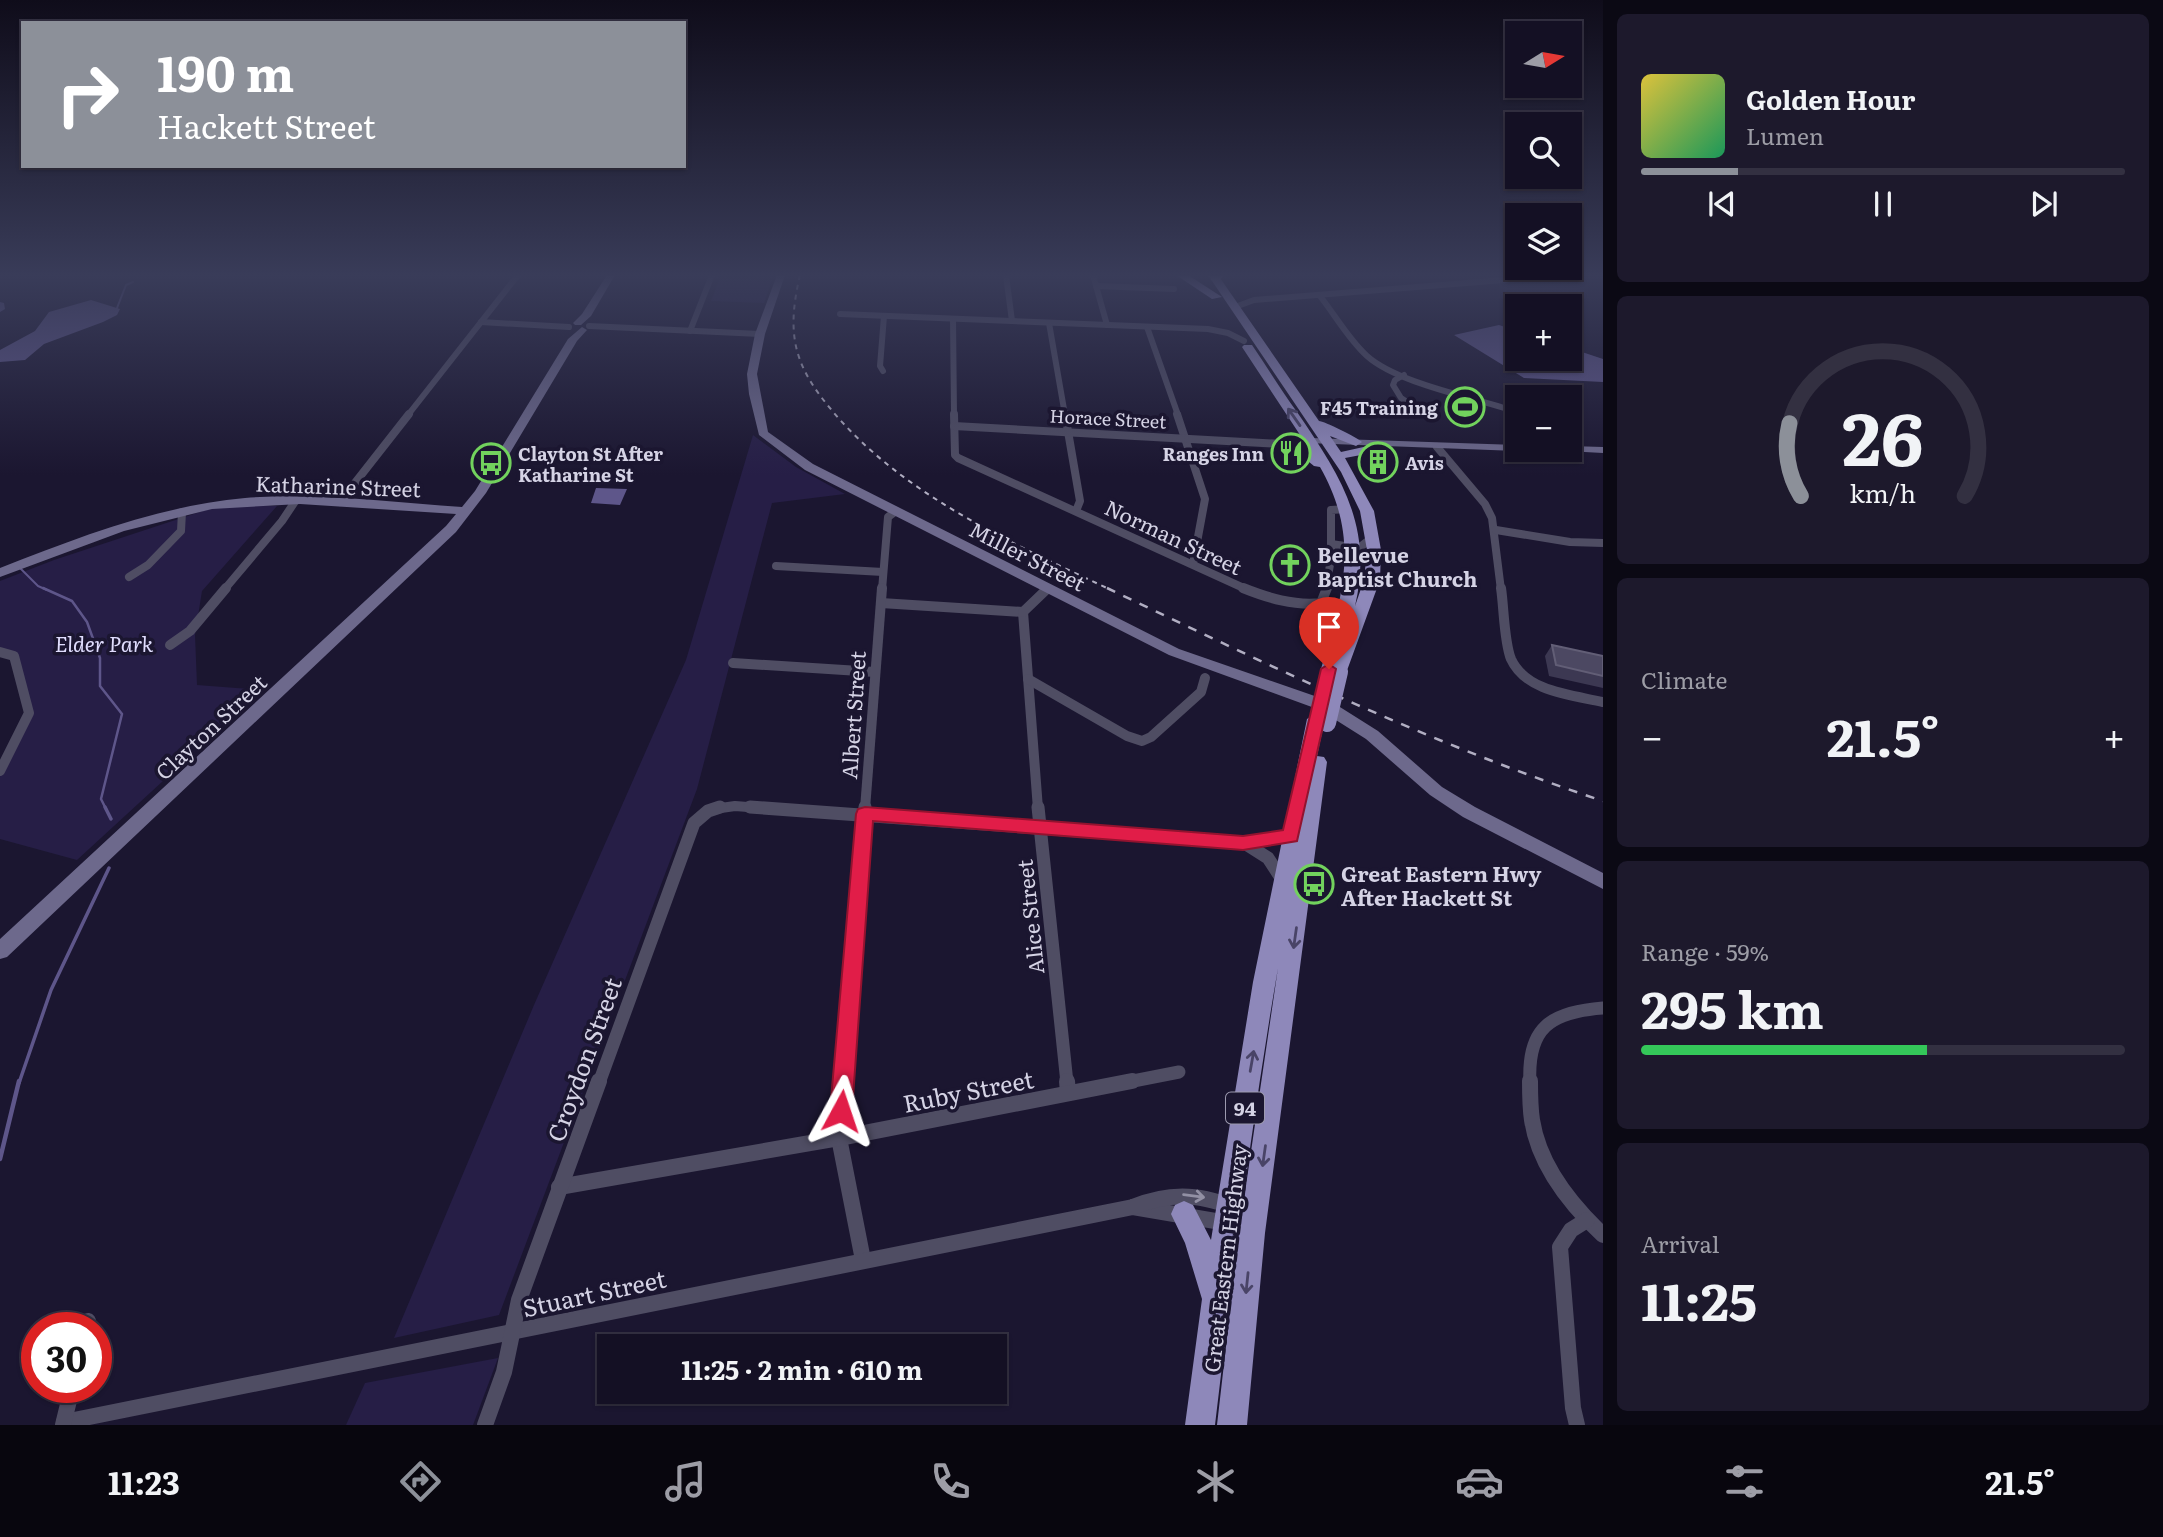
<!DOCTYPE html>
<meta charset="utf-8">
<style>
:root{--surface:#141024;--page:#1d192c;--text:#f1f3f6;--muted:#9d9da6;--line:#333041;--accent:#8c9099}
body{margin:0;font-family:Literata,serif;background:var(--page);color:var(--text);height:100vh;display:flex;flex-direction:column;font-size:26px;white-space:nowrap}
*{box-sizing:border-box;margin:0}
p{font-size:23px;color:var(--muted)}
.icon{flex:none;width:38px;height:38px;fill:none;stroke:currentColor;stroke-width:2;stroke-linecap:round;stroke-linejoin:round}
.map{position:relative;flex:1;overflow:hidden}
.sheet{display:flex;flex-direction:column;gap:14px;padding:14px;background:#0b0914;width:560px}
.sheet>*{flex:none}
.guide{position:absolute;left:21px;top:21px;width:665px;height:147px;border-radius:0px;box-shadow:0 2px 5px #0004,0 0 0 2px var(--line);background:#8c9099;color:#fff;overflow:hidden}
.needle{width:46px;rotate:79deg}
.buttons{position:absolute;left:1505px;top:21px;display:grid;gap:14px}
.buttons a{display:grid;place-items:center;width:77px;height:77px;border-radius:0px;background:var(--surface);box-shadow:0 2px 5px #0004,0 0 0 2px var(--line);font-size:35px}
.speed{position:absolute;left:21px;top:1312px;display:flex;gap:14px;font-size:35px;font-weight:700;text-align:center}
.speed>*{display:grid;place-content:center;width:91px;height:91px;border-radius:50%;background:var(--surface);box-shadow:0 2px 5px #0004,0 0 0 2px var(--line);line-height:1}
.speed .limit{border:10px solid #d22;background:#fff;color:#111}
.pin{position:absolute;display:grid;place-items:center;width:60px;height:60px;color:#fff;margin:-72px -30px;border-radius:50% 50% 50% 0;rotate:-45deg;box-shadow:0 0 7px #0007}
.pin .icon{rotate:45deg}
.me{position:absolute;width:77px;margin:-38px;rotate:5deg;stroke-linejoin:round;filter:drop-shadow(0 0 5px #0008)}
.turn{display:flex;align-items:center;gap:24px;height:147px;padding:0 21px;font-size:32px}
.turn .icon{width:91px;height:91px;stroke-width:2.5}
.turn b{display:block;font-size:49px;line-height:60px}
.big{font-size:52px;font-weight:700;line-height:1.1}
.sheet .widget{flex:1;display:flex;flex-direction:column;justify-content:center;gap:10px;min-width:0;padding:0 24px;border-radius:10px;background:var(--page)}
.sheet .dial{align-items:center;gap:0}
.dial svg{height:182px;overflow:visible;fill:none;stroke:var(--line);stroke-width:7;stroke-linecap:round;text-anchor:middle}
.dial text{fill:var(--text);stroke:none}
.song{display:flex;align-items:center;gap:21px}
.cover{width:84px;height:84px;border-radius:10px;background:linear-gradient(135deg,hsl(50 70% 55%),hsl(150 70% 35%))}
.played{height:7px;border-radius:4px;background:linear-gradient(90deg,var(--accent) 20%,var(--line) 20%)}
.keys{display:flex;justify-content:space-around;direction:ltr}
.heat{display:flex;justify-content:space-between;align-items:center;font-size:38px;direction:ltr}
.charge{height:10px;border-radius:5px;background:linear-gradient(90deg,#34c759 59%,var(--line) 0)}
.trip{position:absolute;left:597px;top:1334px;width:410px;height:70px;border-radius:0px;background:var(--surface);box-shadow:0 2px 5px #0004,0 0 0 2px var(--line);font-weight:700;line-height:70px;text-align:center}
.dock{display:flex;height:112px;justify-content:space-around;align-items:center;background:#08060e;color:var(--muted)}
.dock .icon{width:49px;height:49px}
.dock .current{color:var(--accent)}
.dock b{font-size:32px;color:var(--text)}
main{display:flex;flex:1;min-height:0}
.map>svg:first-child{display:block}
</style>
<main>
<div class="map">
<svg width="1603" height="1425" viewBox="0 0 1603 1425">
<rect width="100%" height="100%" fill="#1b1630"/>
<!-- green -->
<g fill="#261e46">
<path d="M720,278L772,280L764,303L711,301Z"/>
<path d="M753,435L796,467L845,494L772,503L697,789L499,1315L394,1338L534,1005L686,660Z"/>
<path d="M224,504L277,506L202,591L195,635L197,685L262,690L77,860L0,839V767L29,713L14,656L0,652V581L54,560Z"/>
<path d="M498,1358L473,1425H346L365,1383Z"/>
</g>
<!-- water -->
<g fill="#5e568a">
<path d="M91,300L120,309L117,315L103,322L44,344L25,360L0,362V350L35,331L49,312Z"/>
<path d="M1499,325L1517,331V359H1570V348L1603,359V382L1524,378L1454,335Z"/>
<path d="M596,488L627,489L620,505L591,503Z"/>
</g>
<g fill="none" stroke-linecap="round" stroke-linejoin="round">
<!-- stream-far3 -->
<g stroke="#5e568a" stroke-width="2">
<path d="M117,308L126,285L133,282"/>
<path d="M20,568L38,586L47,590"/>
</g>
<!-- stream-far2 -->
<path stroke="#5e568a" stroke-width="2.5" d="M43,588L72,601L87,622L100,658V686L122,714L101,799L106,809"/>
<!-- stream-far1 -->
<g stroke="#5e568a" stroke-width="3.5">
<path d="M105,807L111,819"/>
<path d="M19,1083L51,990L109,868"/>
</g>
<!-- stream -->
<path stroke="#5e568a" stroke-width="4.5" d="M0,1159L19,1081"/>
<!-- river -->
<path fill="#5e568a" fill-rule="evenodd" d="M0,302L4,303L5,309L0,312Z"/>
<!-- minor-far4 -->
<g stroke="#4f4d63" stroke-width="6">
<path d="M1006,275L1012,321"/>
<path d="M1093,275L1107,325"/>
<path d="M1096,286L1174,289"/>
<path d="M1320,296C1335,315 1349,340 1367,356C1396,382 1466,396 1504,408L1516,415"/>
<path d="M1235,307L1254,300L1567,275"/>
<path d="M840,314L1208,329L1228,333L1244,341"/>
<path d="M953,319L954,415"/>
<path d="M481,322L569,327"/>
<path d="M1049,323L1065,415"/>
<path d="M589,326L760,334"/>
<path d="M1147,327L1178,415"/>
<path d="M690,331L712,275"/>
<path d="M883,371L880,366L884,316"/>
<path d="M1404,375L1395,380L1393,385L1401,398L1410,404"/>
<path d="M408,415L518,275"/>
</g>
<!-- minor-far3 -->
<g stroke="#4f4d63" stroke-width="8">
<path d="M954,414L955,455L958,458L1248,590"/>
<path d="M1065,414L1080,501L1076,511"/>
<path d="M1177,414L1205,499L1193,564"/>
<path d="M1513,414L1517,416"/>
<path d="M954,426L1301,445"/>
<path d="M1437,447L1485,504L1492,518L1501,590"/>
<path d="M340,502L409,414"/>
<path d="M1496,530L1570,542L1603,543"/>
<path d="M1331,544L1359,548L1373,537"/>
<path d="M776,566L883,572"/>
<path d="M129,577L148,565L181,531L182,512"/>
<path d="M224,590L282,521L296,500"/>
<path d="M882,590L888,517L896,511"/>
<path d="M1326,590L1331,558V510L1346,509"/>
</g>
<!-- minor-far2 -->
<g stroke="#4f4d63" stroke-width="10">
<path d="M1243,588C1268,598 1294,606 1321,603L1327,588"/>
<path d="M1501,588C1504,608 1504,642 1511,659C1526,692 1572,695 1603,702"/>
<path d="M881,603L1023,612"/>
<path d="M1023,612L1038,809"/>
<path d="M1023,612L1047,589"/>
<path d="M170,645L190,631L226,588"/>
<path d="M0,652L14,656L29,713L0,771"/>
<path d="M733,663L875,672"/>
<path d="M1028,679L1127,736L1142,741L1151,737L1201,692L1205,678"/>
<path d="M714,809L735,806L774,809"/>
<path d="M865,809L882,588"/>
</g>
<!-- minor-far1 -->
<g stroke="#4f4d63" stroke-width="13">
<path d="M750,807L1243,843L1291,836"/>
<path d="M1038,807L1067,1083"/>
<path d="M1246,844L1268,858L1283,881"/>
<path d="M599,1083L694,823L708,811L720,807"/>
<path d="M843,1083L865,807"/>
<path d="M1123,1083L1179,1072"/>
<path d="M1530,1083C1527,1028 1550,1012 1603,1008"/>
</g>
<!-- minor -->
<g stroke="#4f4d63" stroke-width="16">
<path d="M843,1081L839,1138L863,1260"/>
<path d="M1067,1081L1068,1093"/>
<path d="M1530,1081C1530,1094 1530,1107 1532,1120C1539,1165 1571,1205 1603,1235"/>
<path d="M559,1187L839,1138L1132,1081"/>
<path d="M1133,1207L1227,1223"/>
<path d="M87,1328L88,1321"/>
<path d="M64,1422L1133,1207C1179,1188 1210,1197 1255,1215"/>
<path d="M63,1425L72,1388"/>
<path d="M485,1425L504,1372L519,1300L599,1081"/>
<path d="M1577,1425L1573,1408L1560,1247L1571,1230L1587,1220"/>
</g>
<!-- secondary -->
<g fill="#6d698c" fill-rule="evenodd">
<path d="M607,275H615L591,316L581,325H575L573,323L582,314Z"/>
<path d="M777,275H785L765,334L757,374L768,432L813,464L1179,649L1332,702L1378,731L1442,787L1475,807L1603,873V889L1463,817L1430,795L1366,739L1320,710L1169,655L805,470L759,435L749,394L747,374L755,334Z"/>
<path d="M582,327L587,330L577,341L486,493L456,532L7,957L0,959V939L446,526L456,514L300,504L212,509L124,531L0,577V568C79,537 159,506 245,498C317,492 390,502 462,507L475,491L568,339Z"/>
<path d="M1311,438L1517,445V450H1522L1517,451L1307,443V439Z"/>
<path d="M1570,446L1603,447V453L1566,451L1565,450H1570Z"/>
</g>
<!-- trunk -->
<g fill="#8e88ba" fill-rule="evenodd">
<path d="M1208,275H1218L1319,421C1324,421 1358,438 1362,442L1356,446L1330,436L1341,452L1377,444L1383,448L1382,451L1345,458L1374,511L1381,550L1380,580L1345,676L1339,677L1323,673L1321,669C1343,594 1361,539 1320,467L1314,466L1288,445L1294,441L1308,447L1242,347L1244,345H1252C1267,367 1281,390 1297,412C1340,475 1374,526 1355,606L1364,580L1367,550L1360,511L1341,472Z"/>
<path d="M1316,713L1325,719L1317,756L1324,757L1327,762L1265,1233L1247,1425H1217L1239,1233L1278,968C1252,1119 1233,1272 1215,1425H1185L1202,1299L1185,1243L1171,1214L1175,1205L1184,1201L1193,1205L1211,1240L1253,982L1307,719Z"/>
</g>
<!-- motorway -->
<g fill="#9992c9" fill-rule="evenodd">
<path d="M1176,275H1188L1222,297L1212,299Z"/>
<path d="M1214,275H1225L1216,283L1211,280Z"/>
</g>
<!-- rail-far1 -->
<path stroke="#b1aec2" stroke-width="2" stroke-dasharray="5 5" stroke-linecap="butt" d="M800,275C794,301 790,328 798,354C805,377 819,395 834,413C906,497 1012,543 1111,590"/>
<!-- rail -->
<path stroke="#b1aec2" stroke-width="2.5" stroke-dasharray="9 9" stroke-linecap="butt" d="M1107,588C1270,666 1431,744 1603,801"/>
<!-- trunk-bridge -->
<path stroke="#8e88ba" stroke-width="18" d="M1327,723L1339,672"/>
</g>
<!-- wall -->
<path fill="#3c3852" d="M1552,645L1603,656V688L1549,676L1545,656Z"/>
<!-- building -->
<path fill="#4c4862" stroke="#625e76" stroke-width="2" d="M1552,645L1603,656V676L1556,665Z"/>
<!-- one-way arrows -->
<defs><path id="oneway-shaft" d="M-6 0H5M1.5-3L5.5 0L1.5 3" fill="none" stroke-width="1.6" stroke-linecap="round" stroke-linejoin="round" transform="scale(1.75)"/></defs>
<g stroke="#494467">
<use href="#oneway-shaft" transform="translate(1294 417) rotate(-125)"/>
<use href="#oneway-shaft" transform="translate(1295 938) rotate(98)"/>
<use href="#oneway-shaft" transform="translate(1252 1061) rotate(-80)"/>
<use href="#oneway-shaft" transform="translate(1264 1156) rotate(98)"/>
<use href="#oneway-shaft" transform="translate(1247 1283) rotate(96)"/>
</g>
<use stroke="#9290a4" href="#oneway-shaft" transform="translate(1194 1196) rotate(7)"/>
<!-- sky -->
<linearGradient id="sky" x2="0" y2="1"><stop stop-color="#0f0c1a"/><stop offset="0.58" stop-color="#393c59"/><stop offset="1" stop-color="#393c59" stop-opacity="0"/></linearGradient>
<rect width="1603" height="475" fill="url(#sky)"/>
<!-- route -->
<path fill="#e11d48" stroke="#92132f" stroke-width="2" d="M1329,664L1336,669L1297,841L1243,850L873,821L852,1111L849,1119L841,1122L833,1119L830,1111L856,814L858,809L865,807L1243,836L1283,830L1321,669Z"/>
<!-- icons -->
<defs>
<g id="stadium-ring" transform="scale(2.0125)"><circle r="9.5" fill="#1b1630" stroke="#72d25d" stroke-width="1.5"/><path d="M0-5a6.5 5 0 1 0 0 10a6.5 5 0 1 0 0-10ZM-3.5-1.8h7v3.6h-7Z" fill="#72d25d"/></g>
<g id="restaurant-ring" transform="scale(2.0125)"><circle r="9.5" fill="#1b1630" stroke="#72d25d" stroke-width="1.5"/><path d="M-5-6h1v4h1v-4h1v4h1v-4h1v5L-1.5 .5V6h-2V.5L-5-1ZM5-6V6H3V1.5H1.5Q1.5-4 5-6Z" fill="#72d25d"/></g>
<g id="building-ring" transform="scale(2.0125)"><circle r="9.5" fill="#1b1630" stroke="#72d25d" stroke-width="1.5"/><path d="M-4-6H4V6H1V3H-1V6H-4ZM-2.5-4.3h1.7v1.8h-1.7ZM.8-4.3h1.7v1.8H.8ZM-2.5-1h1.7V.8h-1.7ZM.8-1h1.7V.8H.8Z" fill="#72d25d"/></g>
<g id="bus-ring" transform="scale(2.0125)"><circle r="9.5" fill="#1b1630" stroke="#72d25d" stroke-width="1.5"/><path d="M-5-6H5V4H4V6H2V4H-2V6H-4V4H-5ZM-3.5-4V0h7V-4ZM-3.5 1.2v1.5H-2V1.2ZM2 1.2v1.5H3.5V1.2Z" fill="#72d25d"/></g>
<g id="church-ring" transform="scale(2.0125)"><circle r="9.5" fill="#1b1630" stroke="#72d25d" stroke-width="1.5"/><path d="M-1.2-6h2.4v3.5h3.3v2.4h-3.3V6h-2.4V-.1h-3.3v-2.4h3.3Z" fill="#72d25d"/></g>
</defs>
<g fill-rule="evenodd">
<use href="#stadium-ring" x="1465" y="407"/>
<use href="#restaurant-ring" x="1291" y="453"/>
<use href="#building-ring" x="1378" y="462"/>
<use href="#bus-ring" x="491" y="463"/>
<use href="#church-ring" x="1290" y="565"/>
<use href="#bus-ring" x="1314" y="884"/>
</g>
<g text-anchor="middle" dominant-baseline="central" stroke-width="7" stroke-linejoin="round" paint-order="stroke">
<!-- far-poi labels -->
<g font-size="18" font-weight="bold" fill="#d5d3e5" stroke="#1b1630" text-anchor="end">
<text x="1438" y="407">F45 Training</text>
<text x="518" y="453" text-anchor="start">Clayton St After<tspan x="518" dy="21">Katharine St</tspan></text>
<text x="1264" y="453">Ranges Inn</text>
<text x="1405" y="462" text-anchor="start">Avis</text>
</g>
<!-- far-street labels -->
<g font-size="18" fill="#d5d3e5" stroke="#1b1630">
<text transform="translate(1108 418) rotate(3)">Horace Street</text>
</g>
<!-- shield labels -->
<rect fill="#1b1630" stroke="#9d9aaf" stroke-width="2" x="1226" y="1092.5" width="38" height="31" rx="5"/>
<g font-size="19" font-weight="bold" fill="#d5d3e5">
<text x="1245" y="1108">94</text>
</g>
<!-- street labels -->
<g font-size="21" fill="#d5d3e5" stroke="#1b1630">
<text transform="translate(338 485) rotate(2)">Katharine Street</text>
<text transform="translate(1174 536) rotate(25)">Norman Street</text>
<text transform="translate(1028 555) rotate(27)">Miller Street</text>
<text transform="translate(852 715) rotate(-86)">Albert Street</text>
<text transform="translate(210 726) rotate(-43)">Clayton Street</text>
<text transform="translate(1029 917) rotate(-96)">Alice Street</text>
<text transform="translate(1224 1258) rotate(-83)">Great Eastern Highway</text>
</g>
<!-- poi labels -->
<g font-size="21" font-weight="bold" fill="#d5d3e5" stroke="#1b1630" text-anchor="start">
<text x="1317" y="553">Bellevue<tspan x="1317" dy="24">Baptist Church</tspan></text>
<text x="1341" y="872">Great Eastern Hwy<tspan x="1341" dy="24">After Hackett St</tspan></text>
</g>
<!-- park labels -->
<g font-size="21" font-style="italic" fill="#e0ddfe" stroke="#1b1630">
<text x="104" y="642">Elder Park</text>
</g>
<!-- near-street labels -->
<g font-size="24" fill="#d5d3e5" stroke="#1b1630">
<text transform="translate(583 1059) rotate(-70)">Croydon Street</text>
<text transform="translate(968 1090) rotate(-11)">Ruby Street</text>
<text transform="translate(594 1292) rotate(-12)">Stuart Street</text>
</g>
</g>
</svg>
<div class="buttons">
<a><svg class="needle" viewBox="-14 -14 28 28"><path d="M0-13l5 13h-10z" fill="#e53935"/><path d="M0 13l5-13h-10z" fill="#9d9da6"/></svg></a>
<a><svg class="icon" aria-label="search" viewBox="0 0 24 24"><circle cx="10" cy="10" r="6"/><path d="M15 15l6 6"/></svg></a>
<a><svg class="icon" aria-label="layers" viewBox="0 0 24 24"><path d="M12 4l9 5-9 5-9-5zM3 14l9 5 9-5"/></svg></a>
<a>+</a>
<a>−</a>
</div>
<div class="speed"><div class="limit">30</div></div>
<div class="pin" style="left:1329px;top:669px;background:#d93025"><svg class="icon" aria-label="arrive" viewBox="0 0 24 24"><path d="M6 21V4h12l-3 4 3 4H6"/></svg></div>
<svg class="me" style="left:841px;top:1111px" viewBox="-20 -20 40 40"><path d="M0-17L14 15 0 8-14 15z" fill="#e11d48" stroke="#fff" stroke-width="4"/></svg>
<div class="trip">11:25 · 2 min · 610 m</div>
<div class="guide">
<div class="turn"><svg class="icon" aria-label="right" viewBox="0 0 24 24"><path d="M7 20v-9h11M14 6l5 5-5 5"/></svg><div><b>190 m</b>Hackett Street</div></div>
</div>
</div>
<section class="sheet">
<div class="widget">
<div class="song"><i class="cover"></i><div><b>Golden Hour</b><p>Lumen</p></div></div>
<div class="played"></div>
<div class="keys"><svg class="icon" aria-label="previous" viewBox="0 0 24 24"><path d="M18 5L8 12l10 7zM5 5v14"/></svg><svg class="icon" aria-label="pause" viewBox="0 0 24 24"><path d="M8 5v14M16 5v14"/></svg><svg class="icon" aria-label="next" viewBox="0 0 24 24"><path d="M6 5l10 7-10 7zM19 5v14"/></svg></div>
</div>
<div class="widget dial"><svg viewBox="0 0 100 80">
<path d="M14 69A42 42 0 1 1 86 69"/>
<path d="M14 69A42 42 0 0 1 9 37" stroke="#8c9099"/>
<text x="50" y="56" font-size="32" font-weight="700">26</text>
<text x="50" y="72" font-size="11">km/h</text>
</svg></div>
<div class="widget"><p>Climate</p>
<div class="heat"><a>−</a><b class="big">21.5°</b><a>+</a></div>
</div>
<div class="widget"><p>Range · 59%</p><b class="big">295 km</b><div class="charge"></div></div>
<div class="widget"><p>Arrival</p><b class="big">11:25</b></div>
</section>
</main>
<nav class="dock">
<b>11:23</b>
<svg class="icon current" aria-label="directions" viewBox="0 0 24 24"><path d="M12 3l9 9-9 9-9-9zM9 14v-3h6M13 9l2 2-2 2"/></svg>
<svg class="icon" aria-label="music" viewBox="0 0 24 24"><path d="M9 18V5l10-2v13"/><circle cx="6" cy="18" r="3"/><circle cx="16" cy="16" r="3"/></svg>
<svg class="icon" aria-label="phone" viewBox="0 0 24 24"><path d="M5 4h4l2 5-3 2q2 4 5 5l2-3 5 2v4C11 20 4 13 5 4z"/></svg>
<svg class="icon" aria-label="climate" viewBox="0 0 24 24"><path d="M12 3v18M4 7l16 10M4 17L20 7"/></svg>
<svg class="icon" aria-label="car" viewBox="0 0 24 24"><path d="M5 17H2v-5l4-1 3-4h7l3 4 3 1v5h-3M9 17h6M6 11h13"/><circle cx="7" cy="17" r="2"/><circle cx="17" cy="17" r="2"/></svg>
<svg class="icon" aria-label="filters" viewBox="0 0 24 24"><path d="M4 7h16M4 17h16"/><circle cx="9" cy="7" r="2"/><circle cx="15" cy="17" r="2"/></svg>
<b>21.5°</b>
</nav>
